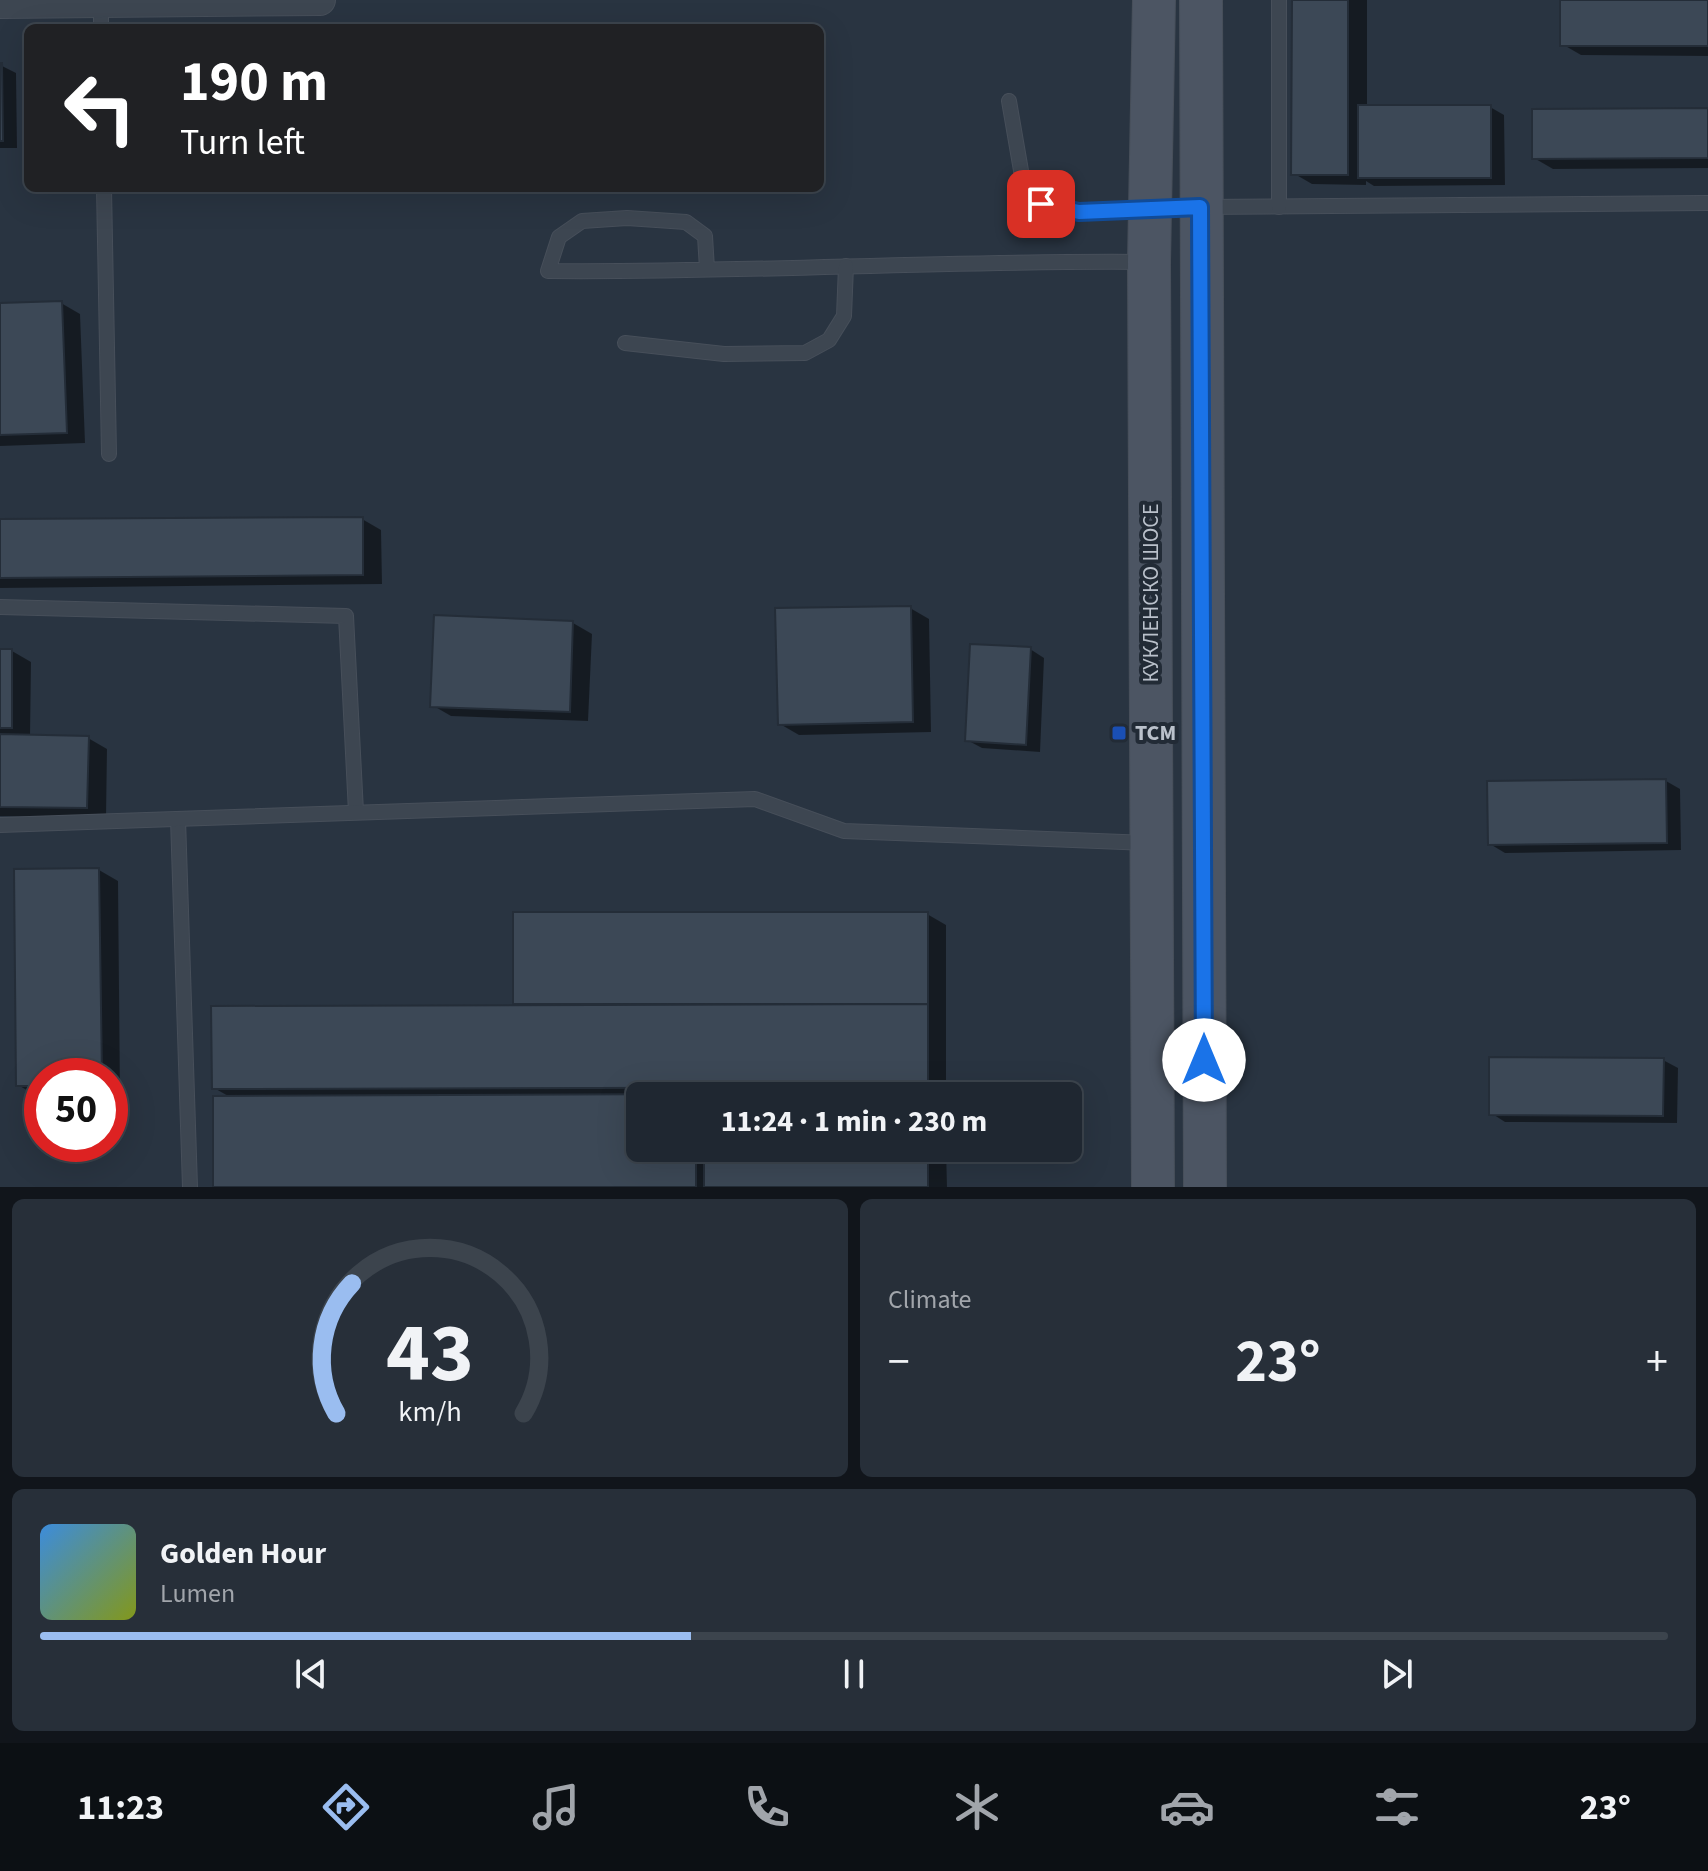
<!DOCTYPE html>
<meta charset="utf-8">
<style>
:root{--surface:#1f2731;--page:#272f39;--text:#f1f3f6;--muted:#a1a5ab;--line:#3c444d;--accent:#9abdf0}
body{margin:0;font-family:"Source Sans 3",sans-serif;background:var(--page);color:var(--text);height:100vh;display:flex;flex-direction:column;font-size:30px;white-space:nowrap}
*{box-sizing:border-box;margin:0}
p{font-size:26px;color:var(--muted)}
.icon{flex:none;width:44px;height:44px;fill:none;stroke:currentColor;stroke-width:2;stroke-linecap:round;stroke-linejoin:round}
.map{position:relative;height:1187px;overflow:hidden}
.details{display:flex;flex-direction:column;gap:12px;padding:12px;background:#11151b;flex:1}
.details>*{flex:none}
.top-card{position:absolute;left:24px;top:24px;width:800px;height:168px;border-radius:12px;box-shadow:0 8px 32px #0002,0 0 0 2px var(--line);background:#202124;color:#fff;overflow:hidden}
.speed{position:absolute;left:24px;top:1058px;display:flex;gap:16px;font-size:40px;font-weight:700;text-align:center}
.speed>*{display:grid;place-content:center;width:104px;height:104px;border-radius:50%;background:var(--surface);box-shadow:0 8px 32px #0002,0 0 0 2px var(--line);line-height:1}
.speed .limit{border:12px solid #d22;background:#fff;color:#111}
.pin{position:absolute;display:grid;place-items:center;width:68px;height:68px;color:#fff;margin:-34px;border-radius:16px;box-shadow:0 4px 12px #0006}
.me{position:absolute;width:88px;margin:-44px;rotate:0deg;stroke-linejoin:round;filter:drop-shadow(0 0 6px #0008)}
.turn{display:flex;align-items:center;gap:28px;height:168px;padding:0 24px;font-size:36px}
.turn .icon{width:104px;height:104px;stroke-width:2.5}
.turn b{display:block;font-size:56px;line-height:68px}
.big{font-size:60px;font-weight:700;line-height:1.1}
.details .tile{flex:1;display:flex;flex-direction:column;justify-content:center;gap:12px;min-width:0;padding:0 28px;border-radius:12px;background:var(--page)}
.details .dial{align-items:center;gap:0}
.dial svg{height:208px;overflow:visible;fill:none;stroke:var(--line);stroke-width:7;stroke-linecap:round;text-anchor:middle}
.dial text{fill:var(--text);stroke:none}
.song{display:flex;align-items:center;gap:24px}
.cover{width:96px;height:96px;border-radius:12px;background:linear-gradient(135deg,hsl(210 70% 55%),hsl(70 70% 35%))}
.played{height:8px;border-radius:4px;background:linear-gradient(90deg,var(--accent) 40%,var(--line) 40%)}
.keys{display:flex;justify-content:space-around;direction:ltr}
.heat{display:flex;justify-content:space-between;align-items:center;font-size:44px;direction:ltr}
.details .tiles{flex:1;display:grid;gap:12px;grid-template-columns:1fr 1fr}
.tile:last-child{grid-column:span 2}
.trip{position:absolute;left:626px;top:1082px;width:456px;height:80px;border-radius:12px;background:var(--surface);box-shadow:0 8px 32px #0002,0 0 0 2px var(--line);font-weight:700;line-height:80px;text-align:center}
.dock{display:flex;height:128px;justify-content:space-around;align-items:center;background:#0c1014;color:var(--muted)}
.dock .icon{width:56px;height:56px}
.dock .selected{color:var(--accent)}
.dock b{font-size:36px;color:var(--text)}
.map>svg:first-child{display:block}
</style>
<div class="map">
<svg width="1708" height="1187" viewBox="0 0 1708 1187">
<rect width="100%" height="100%" fill="#293441"/>
<!-- shadow -->
<g fill="#0007">
<path d="M1294,0H1367V107H1490L1504,115L1505,185L1374,186L1366,181V185L1312,184L1293,173Z"/>
<path d="M1562,0H1708V56L1581,55L1562,44Z"/>
<path d="M0,65L16,73L17,148H0Z"/>
<path d="M1708,110V168L1553,169L1534,158Z"/>
<path d="M61,303L80,314L85,443L0,446V305Z"/>
<path d="M362,519L381,530L382,584L0,588V521Z"/>
<path d="M910,608L929,619L931,732L799,735L780,724Z"/>
<path d="M573,623L592,634L588,721L451,716L432,705Z"/>
<path d="M1030,649L1044,658L1040,752L982,748L967,740Z"/>
<path d="M0,651H12L31,662L30,737L88,738L107,749L106,818L0,816Z"/>
<path d="M1666,781L1680,789L1681,850L1505,853L1490,844Z"/>
<path d="M99,870L118,881L120,1096H110V1076H42V1096H37L18,1085Z"/>
<path d="M515,914H927L946,925V1096H640V1148H946L947,1187H215L230,1097L214,1088L515,1007Z"/>
<path d="M1663,1060L1678,1068L1677,1123L1505,1122L1491,1113Z"/>
</g>
<!-- building -->
<g fill="#3c4856" stroke="#242d38" stroke-width="2">
<path d="M1292,0H1348V175H1291Z"/>
<rect x="1560" y="0" width="148" height="46"/>
<path d="M0,63H2L3,141H0Z"/>
<rect x="1358" y="105" width="133" height="73"/>
<path d="M1708,108V158L1532,159V109Z"/>
<path d="M62,301L67,433L0,435V303Z"/>
<path d="M363,517V575L0,578V519Z"/>
<path d="M911,606L913,722L778,725L775,608Z"/>
<path d="M434,615L573,621L570,712L430,707Z"/>
<path d="M970,644L1031,647L1026,745L965,741Z"/>
<rect x="0" y="649" width="12" height="79"/>
<path d="M0,734L89,736L87,808L0,807Z"/>
<path d="M1666,779L1667,843L1488,845L1487,781Z"/>
<path d="M99,868L102,1076H42V1086H16L14,869Z"/>
<rect x="513" y="912" width="415" height="92"/>
<path d="M928,1004V1087L212,1089L211,1006Z"/>
<path d="M1489,1057L1664,1058L1663,1116L1489,1115Z"/>
<path d="M696,1094V1096H640V1148H696V1187H213V1096Z"/>
<rect x="704" y="1095" width="224" height="1"/>
<rect x="704" y="1148" width="224" height="39"/>
</g>
<g fill="none" stroke-linecap="round" stroke-linejoin="round">
<!-- lane casing -->
<g stroke="#474f5a" stroke-width="16">
<g id="lane">
<path d="M101,2V28"/>
<path d="M1009,101L1024,188L1041,204L1079,212L1200,207L1708,203"/>
<path d="M104,188L109,454"/>
<path d="M1279,207V0"/>
<path d="M707,269L705,236L686,222L627,218L582,221L559,237L548,271C747,273 946,260 1145,262"/>
<path d="M625,343L724,354L805,353L829,340L844,316L846,266"/>
<path d="M0,607L346,616L356,812"/>
<path d="M178,819L190,1187"/>
<path d="M0,825L755,799L844,831L1148,843"/>
</g>
</g>
<!-- street casing -->
<g stroke="#474f5a" stroke-width="32">
<path id="street" d="M0,3L320,0"/>
</g>
<!-- secondary casing -->
<g stroke="#474f5a" stroke-width="44">
<g id="secondary">
<path d="M1201,0L1205,1187"/>
<path d="M1153,1187L1149,262L1154,0"/>
</g>
</g>
<!-- lane -->
<use href="#lane" stroke="#3d4651" stroke-width="14"/>
<!-- street -->
<use href="#street" stroke="#3d4651" stroke-width="30"/>
<!-- secondary -->
<use href="#secondary" stroke="#4c5563" stroke-width="42"/>
</g>
<g fill="none" stroke-linecap="round" stroke-linejoin="round">
<!-- route casing -->
<g stroke="#114b97" stroke-width="20">
<path id="route" d="M1041,204L1079,212L1200,207L1204,1060"/>
</g>
<!-- route -->
<use href="#route" stroke="#1a73e8" stroke-width="14"/>
</g>
<!-- markers -->
<rect fill="#1a4fb4" stroke="#222b36" stroke-width="3" x="1111" y="725" width="16" height="16" rx="4"/>
<g text-anchor="middle" dominant-baseline="central" stroke-width="8" stroke-linejoin="round" paint-order="stroke">
<!-- street labels -->
<g font-size="22" fill="#bac1cb" stroke="#222b36">
<text transform="translate(1151 593) rotate(-90)">КУКЛЕНСКО ШОСЕ</text>
</g>
<!-- poi labels -->
<g font-size="22" font-weight="bold" fill="#bac1cb" stroke="#222b36" text-anchor="start">
<text x="1135" y="733">ТСМ</text>
</g>
</g>
</svg>
<div class="speed"><div class="limit">50</div></div>
<div class="pin" style="left:1041px;top:204px;background:#d93025"><svg class="icon" aria-label="arrive" viewBox="0 0 24 24"><path d="M6 21V4h12l-3 4 3 4H6"/></svg></div>
<svg class="me" style="left:1204px;top:1060px" viewBox="-20 -20 40 40"><circle r="19" fill="#fff"/><path d="M0-13L10 11 0 6-10 11z" fill="#1a73e8"/></svg>
<div class="trip">11:24 · 1 min · 230 m</div>
<div class="top-card">
<div class="turn"><svg class="icon" aria-label="left" viewBox="0 0 24 24"><path d="M17 20v-9H6M10 6l-5 5 5 5"/></svg><div><b>190 m</b>Turn left</div></div>
</div>
</div>
<section class="details">
<div class="tiles">
<div class="tile dial"><svg viewBox="0 0 100 80">
<path d="M14 69A42 42 0 1 1 86 69"/>
<path d="M14 69A42 42 0 0 1 20 19" stroke="#9abdf0"/>
<text x="50" y="56" font-size="32" font-weight="700">43</text>
<text x="50" y="72" font-size="11">km/h</text>
</svg></div>
<div class="tile"><p>Climate</p>
<div class="heat"><a>−</a><b class="big">23°</b><a>+</a></div>
</div>
<div class="tile">
<div class="song"><i class="cover"></i><div><b>Golden Hour</b><p>Lumen</p></div></div>
<div class="played"></div>
<div class="keys"><svg class="icon" aria-label="previous" viewBox="0 0 24 24"><path d="M18 5L8 12l10 7zM5 5v14"/></svg><svg class="icon" aria-label="pause" viewBox="0 0 24 24"><path d="M8 5v14M16 5v14"/></svg><svg class="icon" aria-label="next" viewBox="0 0 24 24"><path d="M6 5l10 7-10 7zM19 5v14"/></svg></div>
</div>
</div>
</section>
<nav class="dock">
<b>11:23</b>
<svg class="icon selected" aria-label="directions" viewBox="0 0 24 24"><path d="M12 3l9 9-9 9-9-9zM9 14v-3h6M13 9l2 2-2 2"/></svg>
<svg class="icon" aria-label="music" viewBox="0 0 24 24"><path d="M9 18V5l10-2v13"/><circle cx="6" cy="18" r="3"/><circle cx="16" cy="16" r="3"/></svg>
<svg class="icon" aria-label="phone" viewBox="0 0 24 24"><path d="M5 4h4l2 5-3 2q2 4 5 5l2-3 5 2v4C11 20 4 13 5 4z"/></svg>
<svg class="icon" aria-label="climate" viewBox="0 0 24 24"><path d="M12 3v18M4 7l16 10M4 17L20 7"/></svg>
<svg class="icon" aria-label="car" viewBox="0 0 24 24"><path d="M5 17H2v-5l4-1 3-4h7l3 4 3 1v5h-3M9 17h6M6 11h13"/><circle cx="7" cy="17" r="2"/><circle cx="17" cy="17" r="2"/></svg>
<svg class="icon" aria-label="filters" viewBox="0 0 24 24"><path d="M4 7h16M4 17h16"/><circle cx="9" cy="7" r="2"/><circle cx="15" cy="17" r="2"/></svg>
<b>23°</b>
</nav>
